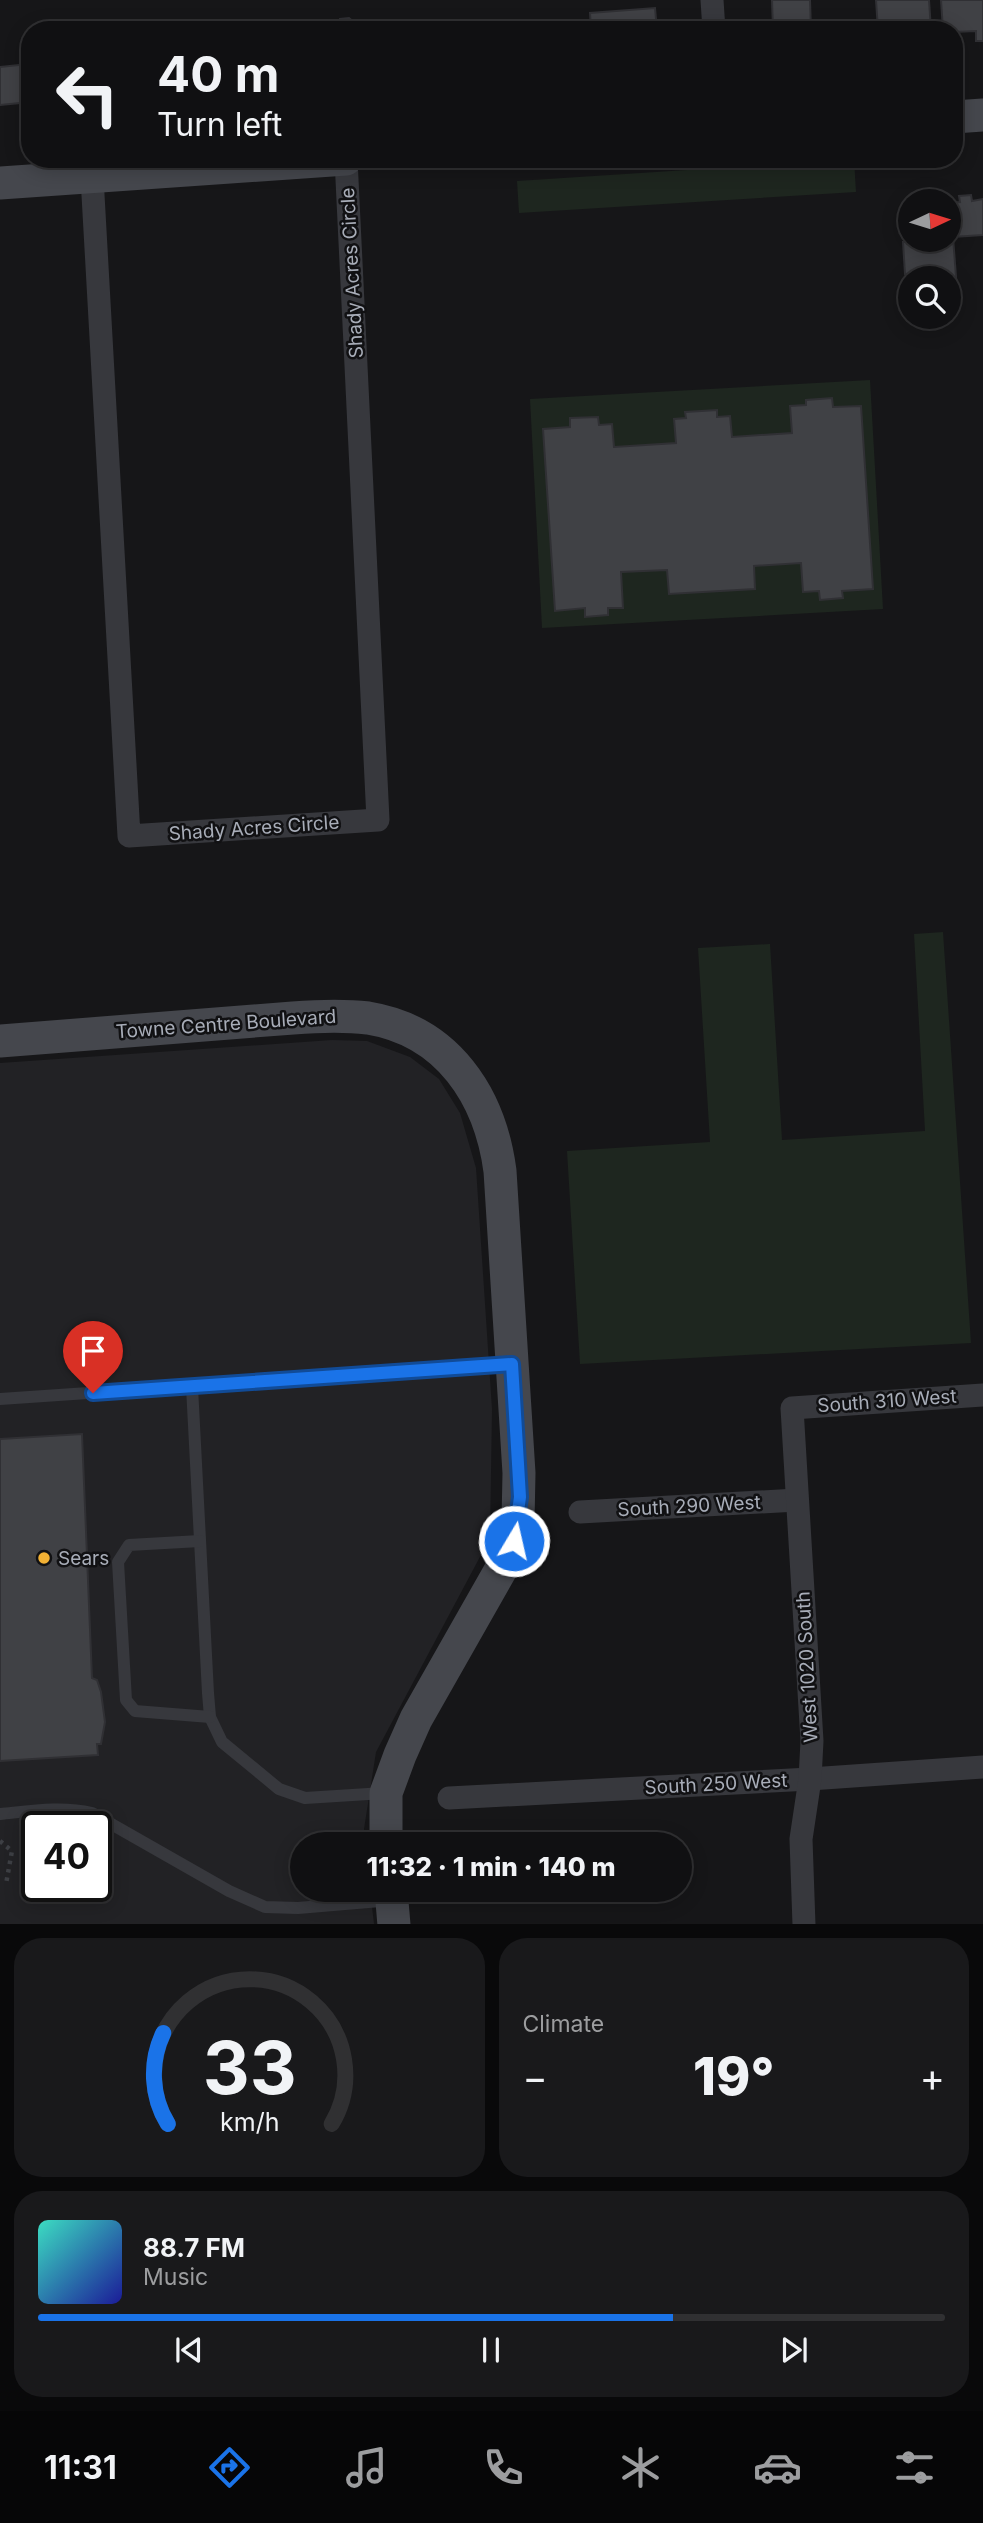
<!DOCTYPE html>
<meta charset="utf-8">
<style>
:root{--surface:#101012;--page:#19191b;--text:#f1f3f6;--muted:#9c9d9f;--line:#303032;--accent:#1a73e8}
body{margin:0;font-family:Inter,sans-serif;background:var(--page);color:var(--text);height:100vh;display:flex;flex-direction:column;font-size:26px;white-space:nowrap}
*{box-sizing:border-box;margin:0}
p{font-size:23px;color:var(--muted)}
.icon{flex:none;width:38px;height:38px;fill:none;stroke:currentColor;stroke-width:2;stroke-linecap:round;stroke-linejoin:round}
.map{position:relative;height:1924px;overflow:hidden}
.details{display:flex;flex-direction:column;gap:14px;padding:14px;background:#09090a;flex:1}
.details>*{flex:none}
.banner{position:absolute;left:21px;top:21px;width:942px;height:147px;border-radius:28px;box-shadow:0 4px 18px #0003,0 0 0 2px var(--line);background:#101012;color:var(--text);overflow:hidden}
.needle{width:46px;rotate:86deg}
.fabs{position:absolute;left:898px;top:189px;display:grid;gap:14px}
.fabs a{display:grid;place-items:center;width:63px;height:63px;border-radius:50%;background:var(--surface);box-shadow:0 4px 18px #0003,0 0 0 2px var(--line);font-size:35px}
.speed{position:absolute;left:21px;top:1811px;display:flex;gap:14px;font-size:35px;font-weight:700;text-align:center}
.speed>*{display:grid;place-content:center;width:91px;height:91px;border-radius:50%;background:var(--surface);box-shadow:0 4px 18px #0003,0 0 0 2px var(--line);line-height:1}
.speed .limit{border:4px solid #111;border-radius:10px;background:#fff;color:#111}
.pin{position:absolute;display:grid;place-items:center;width:60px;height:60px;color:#fff;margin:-72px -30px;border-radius:50% 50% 50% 0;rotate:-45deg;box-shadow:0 0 7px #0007}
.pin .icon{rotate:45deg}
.me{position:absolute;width:77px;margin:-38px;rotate:9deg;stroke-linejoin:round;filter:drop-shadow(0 0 5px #0008)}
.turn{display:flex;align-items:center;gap:24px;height:147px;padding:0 21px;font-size:32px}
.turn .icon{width:91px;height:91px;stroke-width:2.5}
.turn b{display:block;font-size:49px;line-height:60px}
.big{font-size:52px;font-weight:800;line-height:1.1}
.details .tile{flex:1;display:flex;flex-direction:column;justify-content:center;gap:10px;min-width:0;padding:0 24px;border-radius:28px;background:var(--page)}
.details .dial{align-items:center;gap:0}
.dial svg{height:182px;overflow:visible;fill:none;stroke:var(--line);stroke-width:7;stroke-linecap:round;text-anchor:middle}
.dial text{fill:var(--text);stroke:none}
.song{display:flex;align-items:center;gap:21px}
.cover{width:84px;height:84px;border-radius:10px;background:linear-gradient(135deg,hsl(170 70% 55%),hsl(240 70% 35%))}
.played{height:7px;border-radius:4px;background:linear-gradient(90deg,var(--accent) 70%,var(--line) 70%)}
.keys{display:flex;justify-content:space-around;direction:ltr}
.heat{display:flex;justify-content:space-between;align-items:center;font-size:38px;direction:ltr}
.details .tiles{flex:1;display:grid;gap:14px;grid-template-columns:1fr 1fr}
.tile:last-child{grid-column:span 2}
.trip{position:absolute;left:290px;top:1832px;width:402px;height:70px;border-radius:35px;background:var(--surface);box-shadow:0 4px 18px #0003,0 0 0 2px var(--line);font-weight:800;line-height:70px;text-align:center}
.dock{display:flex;height:112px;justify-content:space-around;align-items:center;background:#060607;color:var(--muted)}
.dock .icon{width:49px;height:49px}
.dock .current{color:var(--accent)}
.dock b{font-size:32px;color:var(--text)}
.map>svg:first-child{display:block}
</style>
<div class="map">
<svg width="983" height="1925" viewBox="0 0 983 1925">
<rect width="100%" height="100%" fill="#161618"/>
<!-- built -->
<path fill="#222225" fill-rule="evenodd" d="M332,1040L367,1041L410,1057L439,1079L460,1113L476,1168L492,1409L490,1538L376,1752L364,1829L365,1844H303V1890H370L374,1924L0,1925V1063ZM37,1827H96V1886H37Z"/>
<!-- green -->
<g fill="#1e261f">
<path d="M854,159L856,192L519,213L517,181Z"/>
<path d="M870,380L883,609L542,628L530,399Z"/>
<path d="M943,932L971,1343L580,1364L567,1151L710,1142L698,948L770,944L782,1140L925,1131L914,934Z"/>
</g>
<!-- building -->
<g fill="#404145" stroke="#303034" stroke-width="2">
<path d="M772,0H810L811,30H773Z"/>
<path d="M876,0H929L931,30H878Z"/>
<path d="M941,0H983V41H976V31L954,32V30H943Z"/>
<path d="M655,8L657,30H591L590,13Z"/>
<path d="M349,18L354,22L384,20L385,30H338L340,19Z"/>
<path d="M569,25L570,30H511V29Z"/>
<path d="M28,64L30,102L0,105V67Z"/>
<path d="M971,195L972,201L983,199V235L953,237L957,290H948V278H917L916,273L905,274L903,242L948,240V203L960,202L959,196Z"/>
<path d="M832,398L833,407L861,406L873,589L842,591L843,598L820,600L819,591L803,592L801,563L754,566L755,589L669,594L667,570L621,572L623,608H608V615L585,617V608L555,611L543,429L570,427V418L598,417L599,425L612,424L614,447L676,443L674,419L686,418L685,412L717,410V417L730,416L732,437L792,433L790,406L806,405V400Z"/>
<path d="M82,1434L92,1678L97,1680L101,1692L105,1722L101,1744H97L98,1755L0,1761V1439Z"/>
</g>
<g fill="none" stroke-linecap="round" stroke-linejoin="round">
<!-- path -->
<path stroke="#3d3f44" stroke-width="4.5" stroke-dasharray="3.5 5" stroke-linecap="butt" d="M0,1841L12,1851L6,1884"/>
<!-- lane -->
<g stroke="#37383d" stroke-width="12">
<path d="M192,1387L208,1693L210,1717L222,1742L279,1789L305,1798L384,1793"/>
<path d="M0,1399L511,1364"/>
<path d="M200,1541L129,1545L118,1562L126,1700L135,1711L210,1717"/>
<path d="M0,1814C31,1811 62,1806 92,1813L229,1891L265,1907L298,1908L392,1900"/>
</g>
<!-- street -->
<g stroke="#37383d" stroke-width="23">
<path d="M712,0L714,30"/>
<path d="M92,177L129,836L378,820L346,159"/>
<path d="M580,1512L797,1500"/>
<path d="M449,1798L810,1779L983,1767"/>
<path d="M804,1925L801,1839L810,1779L812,1741L792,1408L983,1395"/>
</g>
<!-- secondary -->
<g stroke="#45474d" stroke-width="33">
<path d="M954,117L983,115"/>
<path d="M0,183L346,159"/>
<path d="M0,1041L293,1018C318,1016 343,1015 368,1018C448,1031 490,1096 500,1171L519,1473L518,1521L508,1557L416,1719L400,1755L386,1793V1844"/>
<path d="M391,1890L394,1925"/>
</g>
</g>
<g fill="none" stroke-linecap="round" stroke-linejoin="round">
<!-- route casing -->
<g stroke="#114b97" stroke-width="18">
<path id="route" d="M93,1393L512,1364L520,1497L514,1541"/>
</g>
<!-- route -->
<use href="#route" stroke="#1a73e8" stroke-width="12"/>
</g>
<!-- markers -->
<circle fill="#f2b134" stroke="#111113" stroke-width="2.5" cx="44" cy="1558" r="7"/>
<g text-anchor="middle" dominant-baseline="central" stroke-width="5" stroke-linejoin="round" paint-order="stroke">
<!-- street labels -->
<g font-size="19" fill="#a8adb8" stroke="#111113">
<text transform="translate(352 273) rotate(-93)">Shady Acres Circle</text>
<text transform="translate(254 828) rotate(-4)">Shady Acres Circle</text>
<text transform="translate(226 1024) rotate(-4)">Towne Centre Boulevard</text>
<text transform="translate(887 1401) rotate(-4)">South 310 West</text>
<text transform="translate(689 1506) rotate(-3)">South 290 West</text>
<text transform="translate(807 1667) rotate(-93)">West 1020 South</text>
<text transform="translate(716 1784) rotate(-3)">South 250 West</text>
</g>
<!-- poi labels -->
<g font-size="19" fill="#a8adb8" stroke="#111113" text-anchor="start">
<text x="58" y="1558">Sears</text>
</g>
</g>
</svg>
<div class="fabs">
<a><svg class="needle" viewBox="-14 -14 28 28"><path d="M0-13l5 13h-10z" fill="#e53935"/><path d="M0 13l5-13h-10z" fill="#9c9d9f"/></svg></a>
<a><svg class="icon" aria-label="search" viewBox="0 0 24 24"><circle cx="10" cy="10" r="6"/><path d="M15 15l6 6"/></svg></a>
</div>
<div class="speed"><div class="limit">40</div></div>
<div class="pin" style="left:93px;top:1393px;background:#d93025"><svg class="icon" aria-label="arrive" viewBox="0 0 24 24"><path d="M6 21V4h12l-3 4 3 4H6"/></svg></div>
<svg class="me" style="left:514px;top:1541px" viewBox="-20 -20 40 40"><circle r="17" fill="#1a73e8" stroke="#fff" stroke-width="3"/><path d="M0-11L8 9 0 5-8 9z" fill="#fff"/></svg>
<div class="trip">11:32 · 1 min · 140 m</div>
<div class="banner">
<div class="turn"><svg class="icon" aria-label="left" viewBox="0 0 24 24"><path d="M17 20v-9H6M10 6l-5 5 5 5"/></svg><div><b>40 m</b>Turn left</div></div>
</div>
</div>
<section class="details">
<div class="tiles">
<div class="tile dial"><svg viewBox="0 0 100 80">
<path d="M14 69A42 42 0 1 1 86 69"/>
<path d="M14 69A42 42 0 0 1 12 29" stroke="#1a73e8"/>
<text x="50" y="56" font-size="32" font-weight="700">33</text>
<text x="50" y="72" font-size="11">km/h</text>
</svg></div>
<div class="tile"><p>Climate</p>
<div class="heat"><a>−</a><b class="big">19°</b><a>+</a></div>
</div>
<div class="tile">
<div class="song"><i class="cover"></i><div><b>88.7 FM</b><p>Music</p></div></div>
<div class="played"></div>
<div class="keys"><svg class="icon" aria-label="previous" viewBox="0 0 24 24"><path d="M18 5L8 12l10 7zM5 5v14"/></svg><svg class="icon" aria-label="pause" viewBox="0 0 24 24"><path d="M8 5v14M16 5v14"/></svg><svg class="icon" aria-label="next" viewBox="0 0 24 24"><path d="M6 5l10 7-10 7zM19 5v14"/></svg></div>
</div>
</div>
</section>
<nav class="dock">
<b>11:31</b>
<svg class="icon current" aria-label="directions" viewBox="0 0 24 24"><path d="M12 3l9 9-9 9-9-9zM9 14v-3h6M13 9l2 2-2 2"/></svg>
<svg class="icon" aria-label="music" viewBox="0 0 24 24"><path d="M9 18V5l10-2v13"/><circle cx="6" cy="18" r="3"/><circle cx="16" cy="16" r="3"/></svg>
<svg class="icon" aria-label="phone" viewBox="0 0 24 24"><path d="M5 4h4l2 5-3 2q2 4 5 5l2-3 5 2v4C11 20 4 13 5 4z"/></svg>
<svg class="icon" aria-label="climate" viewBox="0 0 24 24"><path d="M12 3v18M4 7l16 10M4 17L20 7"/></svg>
<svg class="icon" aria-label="car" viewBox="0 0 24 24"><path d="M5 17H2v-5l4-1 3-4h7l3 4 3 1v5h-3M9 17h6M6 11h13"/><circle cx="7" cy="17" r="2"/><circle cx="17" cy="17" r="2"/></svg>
<svg class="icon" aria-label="filters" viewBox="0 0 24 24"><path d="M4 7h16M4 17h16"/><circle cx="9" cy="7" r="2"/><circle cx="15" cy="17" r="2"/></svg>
</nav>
